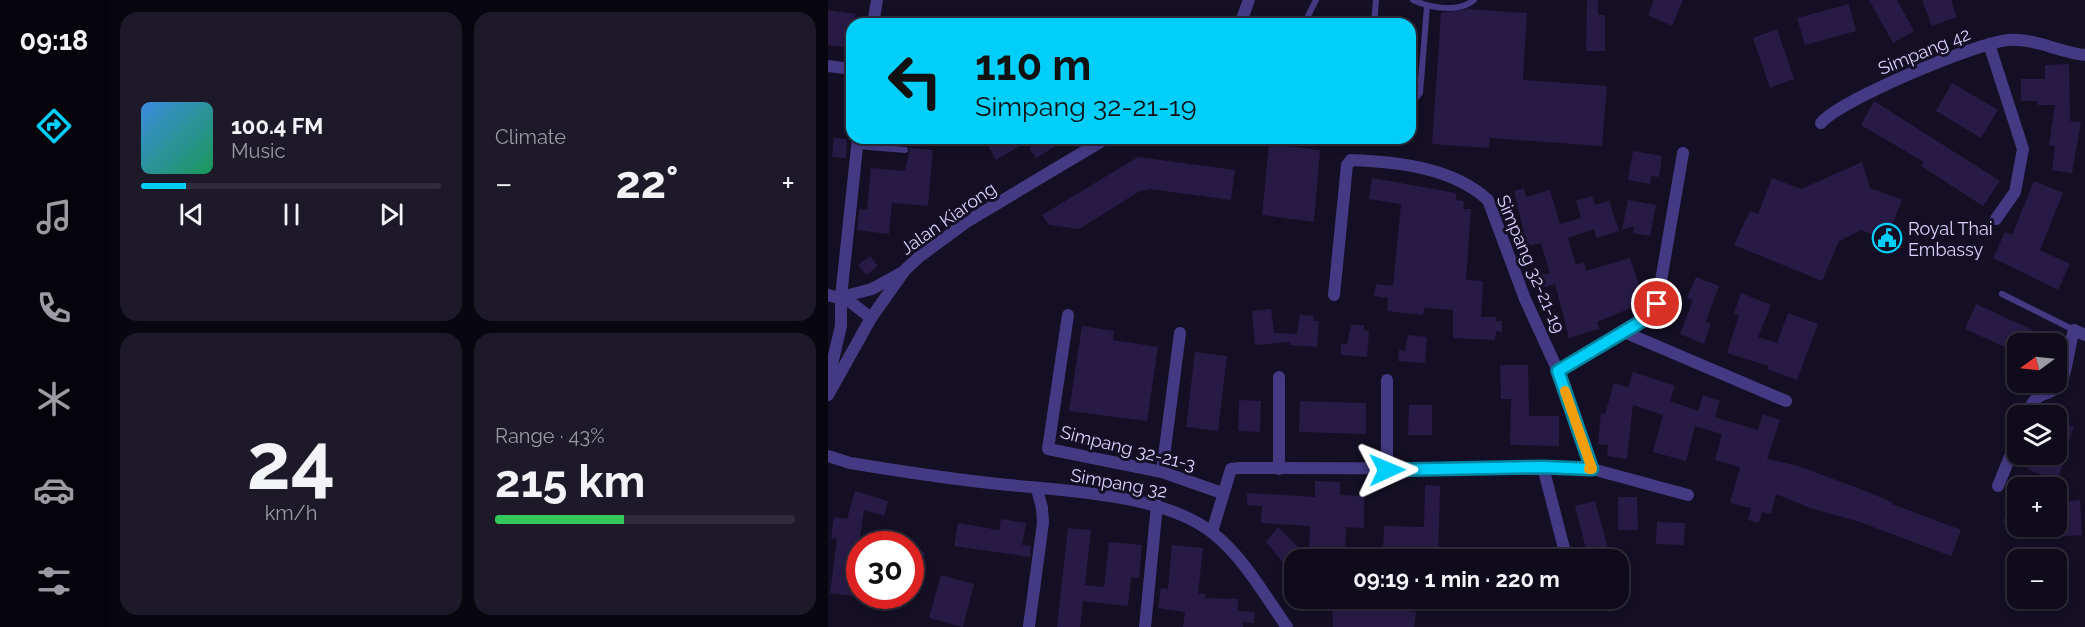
<!DOCTYPE html>
<meta charset="utf-8">
<style>
:root{--surface:#0f0b1b;--page:#1d1928;--text:#f1f3f6;--muted:#9b9ba3;--line:#2f2b3a;--accent:#02cefa}
body{margin:0;font-family:Raleway,sans-serif;background:var(--page);color:var(--text);height:100vh;display:flex;flex-direction:column;font-size:22px;white-space:nowrap}
*{box-sizing:border-box;margin:0}
p{font-size:20px;color:var(--muted)}
.icon{flex:none;width:33px;height:33px;fill:none;stroke:currentColor;stroke-width:2;stroke-linecap:round;stroke-linejoin:round}
.map{position:relative;flex:1;overflow:hidden}
.drawer{display:flex;flex-direction:column;gap:12px;padding:12px;background:#08060f;width:720px}
.drawer>*{flex:none}
.hud{position:absolute;left:18px;top:18px;width:570px;height:126px;border-radius:18px;box-shadow:0 3px 9px #0003,0 0 0 2px var(--line);background:#02cefa;color:#111;overflow:hidden}
.needle{width:39px;rotate:255deg}
.tools{position:absolute;left:1179px;top:333px;display:grid;gap:12px}
.tools a{display:grid;place-items:center;width:60px;height:60px;border-radius:12px;background:var(--surface);box-shadow:0 3px 9px #0003,0 0 0 2px var(--line);font-size:30px}
.speed{position:absolute;left:18px;top:531px;display:flex;gap:12px;font-size:30px;font-weight:700;text-align:center}
.speed>*{display:grid;place-content:center;width:78px;height:78px;border-radius:50%;background:var(--surface);box-shadow:0 3px 9px #0003,0 0 0 2px var(--line);line-height:1}
.speed .limit{border:9px solid #d22;background:#fff;color:#111}
.pin{position:absolute;display:grid;place-items:center;width:51px;height:51px;color:#fff;margin:-26px;border:3px solid #fff;border-radius:50%;box-shadow:0 2px 6px #0007}
.me{position:absolute;width:66px;margin:-33px;rotate:89deg;stroke-linejoin:round;filter:drop-shadow(0 0 4px #0008)}
.turn{display:flex;align-items:center;gap:21px;height:126px;padding:0 30px;font-size:27px}
.turn .icon{width:78px;height:78px;stroke-width:2.5}
.turn b{display:block;font-size:42px;line-height:51px}
.big{font-size:45px;font-weight:700;line-height:1.1}
.drawer .tile{flex:1;display:flex;flex-direction:column;justify-content:center;gap:9px;min-width:0;padding:0 21px;border-radius:18px;background:var(--page)}
.drawer .dial{align-items:center;gap:0}
.dial b{font-size:78px;line-height:1}
.song{display:flex;align-items:center;gap:18px}
.cover{width:72px;height:72px;border-radius:9px;background:linear-gradient(135deg,hsl(210 70% 55%),hsl(150 70% 35%))}
.played{height:6px;border-radius:3px;background:linear-gradient(90deg,var(--accent) 15%,var(--line) 15%)}
.keys{display:flex;justify-content:space-around;direction:ltr}
.heat{display:flex;justify-content:space-between;align-items:center;font-size:33px;direction:ltr}
.charge{height:9px;border-radius:4px;background:linear-gradient(90deg,#34c759 43%,var(--line) 0)}
.drawer .tiles{flex:1;display:grid;gap:12px;grid-template-columns:repeat(2,1fr)}
.trip{position:absolute;left:456px;top:549px;width:345px;height:60px;border-radius:18px;background:var(--surface);box-shadow:0 3px 9px #0003,0 0 0 2px var(--line);font-weight:700;line-height:60px;text-align:center}
main{display:flex;flex:1;min-height:0}
.menu{display:flex;flex-direction:column;width:108px;justify-content:space-around;align-items:center;background:#06040b;color:var(--muted)}
.menu .icon{width:42px;height:42px}
.menu .active{color:var(--accent)}
.menu b{font-size:27px;color:var(--text)}
.map>svg:first-child{display:block}
</style>
<main>
<nav class="menu">
<b>09:18</b>
<svg class="icon active" aria-label="directions" viewBox="0 0 24 24"><path d="M12 3l9 9-9 9-9-9zM9 14v-3h6M13 9l2 2-2 2"/></svg>
<svg class="icon" aria-label="music" viewBox="0 0 24 24"><path d="M9 18V5l10-2v13"/><circle cx="6" cy="18" r="3"/><circle cx="16" cy="16" r="3"/></svg>
<svg class="icon" aria-label="phone" viewBox="0 0 24 24"><path d="M5 4h4l2 5-3 2q2 4 5 5l2-3 5 2v4C11 20 4 13 5 4z"/></svg>
<svg class="icon" aria-label="climate" viewBox="0 0 24 24"><path d="M12 3v18M4 7l16 10M4 17L20 7"/></svg>
<svg class="icon" aria-label="car" viewBox="0 0 24 24"><path d="M5 17H2v-5l4-1 3-4h7l3 4 3 1v5h-3M9 17h6M6 11h13"/><circle cx="7" cy="17" r="2"/><circle cx="17" cy="17" r="2"/></svg>
<svg class="icon" aria-label="filters" viewBox="0 0 24 24"><path d="M4 7h16M4 17h16"/><circle cx="9" cy="7" r="2"/><circle cx="15" cy="17" r="2"/></svg>
</nav>
<section class="drawer">
<div class="tiles">
<div class="tile">
<div class="song"><i class="cover"></i><div><b>100.4 FM</b><p>Music</p></div></div>
<div class="played"></div>
<div class="keys"><svg class="icon" aria-label="previous" viewBox="0 0 24 24"><path d="M18 5L8 12l10 7zM5 5v14"/></svg><svg class="icon" aria-label="pause" viewBox="0 0 24 24"><path d="M8 5v14M16 5v14"/></svg><svg class="icon" aria-label="next" viewBox="0 0 24 24"><path d="M6 5l10 7-10 7zM19 5v14"/></svg></div>
</div>
<div class="tile"><p>Climate</p>
<div class="heat"><a>−</a><b class="big">22°</b><a>+</a></div>
</div>
<div class="tile dial"><b>24</b><p>km/h</p></div>
<div class="tile"><p>Range · 43%</p><b class="big">215 km</b><div class="charge"></div></div>
</div>
</section>
<div class="map">
<svg width="1257" height="627" viewBox="0 0 1257 627">
<rect width="100%" height="100%" fill="#140f24"/>
<!-- building -->
<g fill="#271b45">
<path d="M759,0H770V15H777V51H758Z"/>
<path d="M826,0H855L844,26L820,15Z"/>
<path d="M1041,0H1069L1086,31L1065,43Z"/>
<path d="M1094,0H1123L1129,17L1104,26Z"/>
<path d="M1021,4L1028,31L977,45L969,18Z"/>
<path d="M641,9L699,13L695,80L779,86L774,146L662,138L661,148L604,144L613,13Z"/>
<path d="M0,10L28,14L15,47L0,45Z"/>
<path d="M949,29L966,79L942,88L925,38Z"/>
<path d="M1241,64L1242,121L1253,122L1244,173L1224,170L1227,146L1221,145L1227,105H1210L1209,101H1193V79H1217V65Z"/>
<path d="M1124,83L1170,110L1153,138L1108,111Z"/>
<path d="M1046,101L1172,181L1155,206L1093,166L1096,162L1033,125Z"/>
<path d="M6,138L19,139L18,158L4,157Z"/>
<path d="M156,138H205L168,160Z"/>
<path d="M217,138H223L228,146L208,158L201,148Z"/>
<path d="M441,144L492,150L486,222L434,215Z"/>
<path d="M82,148L105,150L100,206L64,203L61,234L29,230L31,209L39,210L43,168L77,171Z"/>
<path d="M805,151L834,156L831,177L823,176L822,184L800,180Z"/>
<path d="M310,157L407,170L403,200L323,189L312,191L251,229L221,225L214,215Z"/>
<path d="M1034,162L1042,188L1074,200L1058,240L1033,230L1011,241L994,281L906,245L922,211L930,214L944,178L973,189Z"/>
<path d="M544,178L628,193V200L636,201L635,209H643L638,280L655,281L653,317H668V321H674V332L668,331L667,340L625,338V310L596,308L595,315L559,311L560,298L546,296L548,284L565,286L573,204L541,199Z"/>
<path d="M1206,181L1235,193L1212,250L1242,264L1230,290L1165,258L1177,232L1184,235Z"/>
<path d="M696,188L698,197L722,190L732,224L753,218L748,201L764,196L767,205L781,201L791,231L768,238L766,229L740,238L748,265L756,262L758,271L802,258L817,302L769,322L771,329L741,338L727,284L714,288L711,276L722,273L713,243L699,246L686,191Z"/>
<path d="M800,200L828,205L822,236L805,233L806,226L794,230Z"/>
<path d="M42,256L50,266L38,275L30,265Z"/>
<path d="M868,277L891,286L878,321L883,324L876,344L852,334L865,300L859,298Z"/>
<path d="M913,293L943,305L930,337L949,343L960,313L990,324L969,380L939,369L941,366L899,353L911,315L906,313Z"/>
<path d="M1148,304L1215,335L1212,344H1190V353L1137,329Z"/>
<path d="M443,309L446,333L469,334L472,315L486,316L485,321H491L489,347L462,345V342L427,345L424,311Z"/>
<path d="M523,325H536V330L541,331L539,357L513,355V344H519Z"/>
<path d="M254,326L286,331L285,340L330,347L319,421L241,411Z"/>
<path d="M580,335L599,337L597,363L570,361L571,350L577,351Z"/>
<path d="M367,352L399,356L390,431L358,427Z"/>
<path d="M672,365H700L701,416H731V446L682,445L683,399H673Z"/>
<path d="M805,372L847,386L842,401L870,411L875,395L892,401L887,417L930,430L935,414L952,420L939,459L967,465L1027,487L1064,502V504L1133,530L1123,556L1029,521L982,508L948,494L943,514L934,512L931,523L920,520L923,508L902,503L912,467L887,460L894,434L867,426L858,461L825,452L835,415L805,405L799,459L779,456L780,445L770,444L773,413L777,414L786,383L800,387Z"/>
<path d="M411,400L433,401L432,432L410,431Z"/>
<path d="M472,401L538,403V434L471,432Z"/>
<path d="M581,405H604V435H580Z"/>
<path d="M1228,420L1246,427L1234,458L1237,460L1226,488L1225,479L1199,469L1204,454H1228Z"/>
<path d="M487,481L512,482V495L536,496V528L518,527L517,549L555,550L556,526L596,527L597,485L612,486L610,560H466V566L461,570L438,542L450,527L481,558L482,526L433,523L434,506L419,505V493L487,497Z"/>
<path d="M1188,485H1190V527L1175,522Z"/>
<path d="M27,491L60,501L56,516L36,510L29,558L32,597L2,593L9,539L3,538L6,517L19,519Z"/>
<path d="M790,497H809L810,530H790Z"/>
<path d="M1252,500L1254,535L1229,537L1228,502Z"/>
<path d="M767,501L782,556L761,560L747,506Z"/>
<path d="M173,519L198,523L194,545L203,546L202,557L126,546L130,523L171,530Z"/>
<path d="M829,522L857,523L856,545L828,544Z"/>
<path d="M240,528L263,530L257,585L276,587L281,542L314,545L311,578L303,577L300,606L255,601L252,627H229Z"/>
<path d="M344,545L375,548L370,593L378,594L377,598L410,599V611L427,612L426,623L415,622V627H355L357,612L330,608L333,588L340,589Z"/>
<path d="M82,547L97,553L83,589L82,588Z"/>
<path d="M113,575L146,584L135,627L101,618Z"/>
<path d="M504,598H538V604L588,612L586,627H505Z"/>
</g>
<g fill="none" stroke-linecap="round" stroke-linejoin="round">
<!-- lane -->
<g stroke="#433a83" stroke-width="6">
<path d="M585,0C602,8 631,13 646,0"/>
<path d="M476,24L488,0"/>
<path d="M546,24L548,0"/>
<path d="M582,105L592,93L599,6"/>
<path d="M547,138L559,142L571,138"/>
<path d="M30,146L77,150"/>
<path d="M1174,294L1246,330"/>
</g>
<!-- street -->
<g stroke="#433a83" stroke-width="12">
<path d="M45,24L49,0"/>
<path d="M412,24L421,0"/>
<path d="M1161,44L1195,149L1187,192L1168,219"/>
<path d="M0,66L24,69"/>
<path d="M993,123C1012,100 1148,43 1180,40C1206,38 1231,52 1257,55"/>
<path d="M0,295L21,301L43,318"/>
<path d="M506,295L519,165L523,160C569,162 624,167 660,200L697,299L730,371L764,469"/>
<path d="M13,297L44,289L73,273"/>
<path d="M240,315L220,449L334,472L394,493"/>
<path d="M796,332L958,401"/>
<path d="M730,371L825,312L829,304L855,153"/>
<path d="M559,380V470"/>
<path d="M0,381L13,326V297L30,138"/>
<path d="M0,395L43,318L77,270L91,257L140,221L279,138"/>
<path d="M1198,416C1210,386 1218,400 1231,385C1239,375 1241,344 1246,330L1257,335"/>
<path d="M0,456L22,463C65,470 109,477 153,482C221,491 332,490 386,534C416,558 437,596 459,627"/>
<path d="M715,467L739,560"/>
<path d="M451,469V377"/>
<path d="M334,472L352,333"/>
<path d="M1170,486L1190,437"/>
<path d="M384,532L403,469L411,468L764,469L860,495"/>
<path d="M201,626L215,523L214,508L209,489"/>
<path d="M317,627L329,505"/>
</g>
</g>
<g fill="none" stroke-linecap="round" stroke-linejoin="round">
<!-- route casing -->
<g stroke="#0186a2" stroke-width="15">
<path id="route" d="M559,470L715,467L764,469L730,371L819,318L829,304"/>
</g>
<!-- route -->
<use href="#route" stroke="#02cefa" stroke-width="10"/>
<!-- slow -->
<path stroke="#f59e0b" stroke-width="10" d="M737,391L764,469H761"/>
</g>
<!-- icons -->
<defs>
<g id="civic-ring" transform="scale(1.5)"><circle r="9.5" fill="#140f24" stroke="#02cefa" stroke-width="1.5"/><path d="M-.6-6.5H3V-4.5H.6V-3L4-1V1h2V6H-6V1h2V-1L-.6-3ZM-1.2 2.5V6h2.4V2.5Z" fill="#02cefa"/></g>
</defs>
<g fill-rule="evenodd">
<use href="#civic-ring" x="1059" y="238"/>
</g>
<g text-anchor="middle" dominant-baseline="central" stroke-width="6" stroke-linejoin="round" paint-order="stroke">
<!-- street labels -->
<g font-size="18" fill="#dbd2ff" stroke="#140f24">
<text transform="translate(1096 51) rotate(-22)">Simpang 42</text>
<text transform="translate(120 218) rotate(-35)">Jalan Kiarong</text>
<text transform="translate(703 264) rotate(67)">Simpang 32-21-19</text>
<text transform="translate(300 448) rotate(14)">Simpang 32-21-3</text>
<text transform="translate(291 483) rotate(10)">Simpang 32</text>
</g>
<!-- poi labels -->
<g font-size="18" fill="#dbd2ff" stroke="#140f24" text-anchor="start">
<text x="1080" y="228">Royal Thai<tspan x="1080" dy="21">Embassy</tspan></text>
</g>
</g>
</svg>
<div class="tools">
<a><svg class="needle" viewBox="-14 -14 28 28"><path d="M0-13l5 13h-10z" fill="#e53935"/><path d="M0 13l5-13h-10z" fill="#9b9ba3"/></svg></a>
<a><svg class="icon" aria-label="layers" viewBox="0 0 24 24"><path d="M12 4l9 5-9 5-9-5zM3 14l9 5 9-5"/></svg></a>
<a>+</a>
<a>−</a>
</div>
<div class="speed"><div class="limit">30</div></div>
<div class="pin" style="left:829px;top:304px;background:#d93025"><svg class="icon" aria-label="arrive" viewBox="0 0 24 24"><path d="M6 21V4h12l-3 4 3 4H6"/></svg></div>
<svg class="me" style="left:559px;top:470px" viewBox="-20 -20 40 40"><path d="M0-17L14 15 0 8-14 15z" fill="#02cefa" stroke="#fff" stroke-width="4"/></svg>
<div class="trip">09:19 · 1 min · 220 m</div>
<div class="hud">
<div class="turn"><svg class="icon" aria-label="left" viewBox="0 0 24 24"><path d="M17 20v-9H6M10 6l-5 5 5 5"/></svg><div><b>110 m</b>Simpang 32-21-19</div></div>
</div>
</div>
</main>
